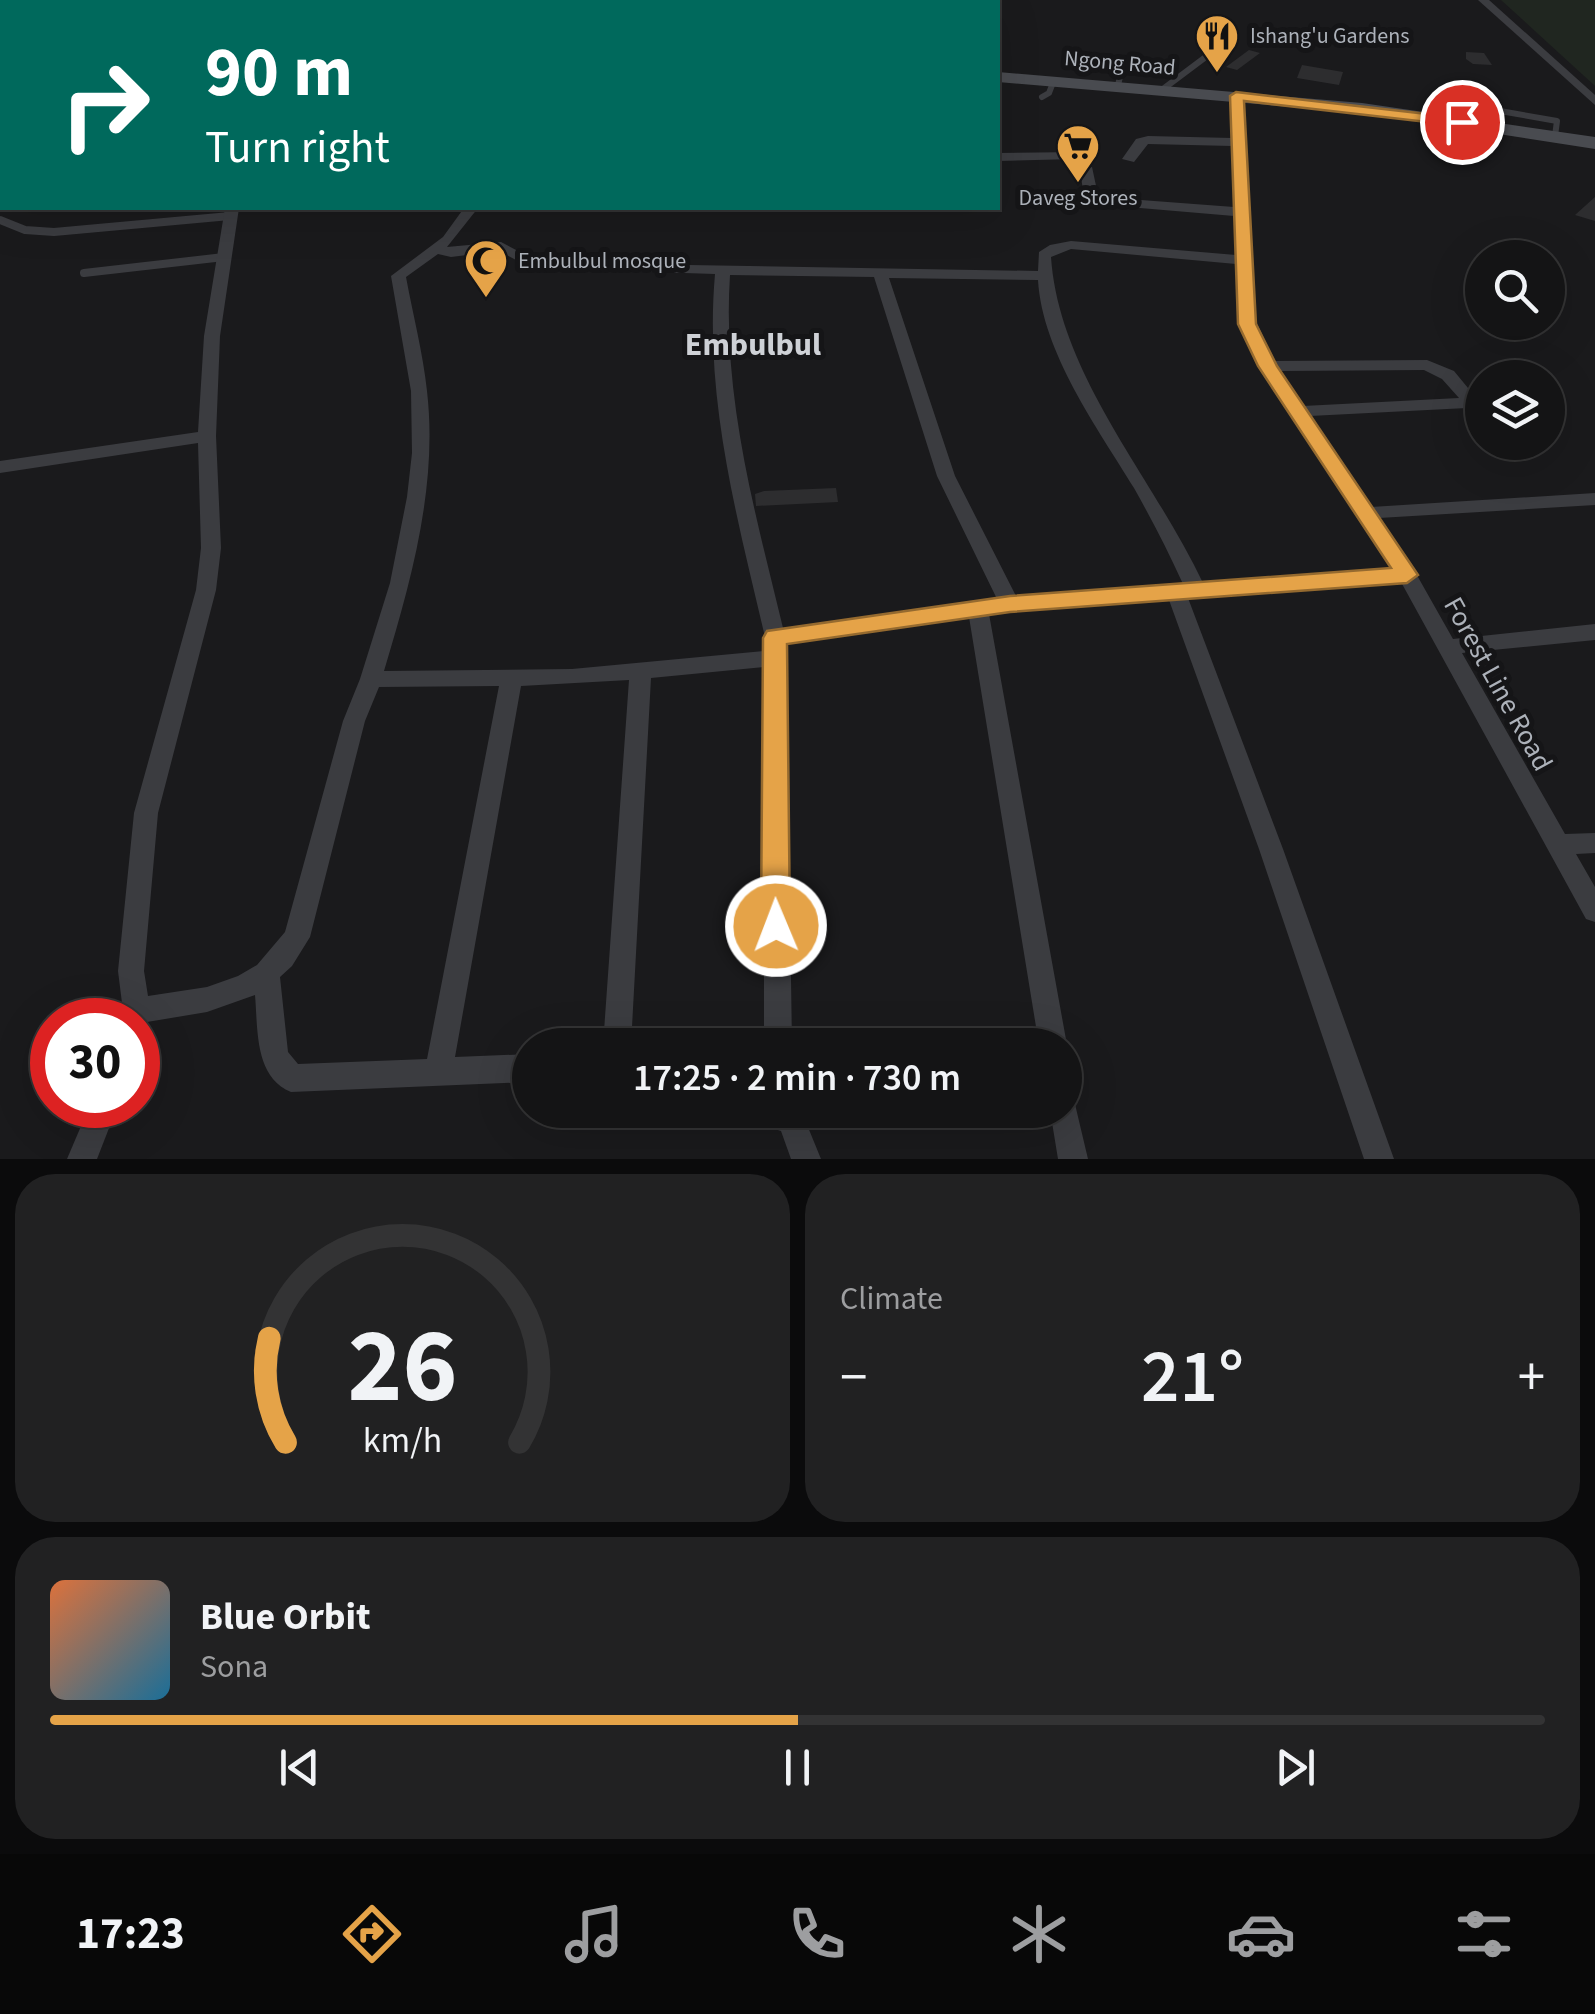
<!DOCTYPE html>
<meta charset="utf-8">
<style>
:root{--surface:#141415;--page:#212122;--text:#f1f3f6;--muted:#9d9ea0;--line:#333334;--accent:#e5a348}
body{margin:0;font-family:"Source Sans 3",sans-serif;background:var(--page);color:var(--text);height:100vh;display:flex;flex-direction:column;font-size:38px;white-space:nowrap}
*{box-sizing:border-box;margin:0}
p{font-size:32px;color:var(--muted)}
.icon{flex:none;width:55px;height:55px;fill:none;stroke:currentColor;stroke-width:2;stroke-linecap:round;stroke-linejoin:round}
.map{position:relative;height:1159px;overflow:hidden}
.details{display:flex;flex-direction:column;gap:15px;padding:15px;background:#0b0b0c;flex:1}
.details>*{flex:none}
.hud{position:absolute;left:0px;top:0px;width:1000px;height:210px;box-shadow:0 10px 40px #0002,0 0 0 2px var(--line);background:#00695c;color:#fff;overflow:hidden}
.buttons{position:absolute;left:1465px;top:240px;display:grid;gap:20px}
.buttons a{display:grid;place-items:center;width:100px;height:100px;border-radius:50%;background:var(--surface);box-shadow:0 10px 40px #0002,0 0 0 2px var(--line);font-size:50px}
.speed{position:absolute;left:30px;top:998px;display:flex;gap:20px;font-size:50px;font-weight:700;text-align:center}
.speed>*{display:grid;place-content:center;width:130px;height:130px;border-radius:50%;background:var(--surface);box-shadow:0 10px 40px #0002,0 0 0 2px var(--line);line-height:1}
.speed .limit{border:15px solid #d22;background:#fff;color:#111}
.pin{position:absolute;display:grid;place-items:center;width:85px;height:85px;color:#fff;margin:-42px;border:5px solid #fff;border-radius:50%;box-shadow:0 2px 10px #0007}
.me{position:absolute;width:110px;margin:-55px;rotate:359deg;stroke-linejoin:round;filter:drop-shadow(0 0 8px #0008)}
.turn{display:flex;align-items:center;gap:35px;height:210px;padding:0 40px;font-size:45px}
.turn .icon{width:130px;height:130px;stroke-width:2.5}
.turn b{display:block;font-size:70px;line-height:85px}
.big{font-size:75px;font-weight:600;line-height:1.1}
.details .tile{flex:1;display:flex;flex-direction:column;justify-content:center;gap:15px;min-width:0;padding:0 35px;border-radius:40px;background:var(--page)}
.details .dial{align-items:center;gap:0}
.dial svg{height:260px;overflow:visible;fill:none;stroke:var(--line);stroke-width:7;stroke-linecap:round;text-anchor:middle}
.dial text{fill:var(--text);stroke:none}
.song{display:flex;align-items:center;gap:30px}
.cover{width:120px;height:120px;border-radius:15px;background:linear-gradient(135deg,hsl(20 70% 55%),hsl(200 70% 35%))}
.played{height:10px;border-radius:5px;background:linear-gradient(90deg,var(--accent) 50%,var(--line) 50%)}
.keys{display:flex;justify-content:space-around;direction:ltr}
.heat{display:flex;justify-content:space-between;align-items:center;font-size:55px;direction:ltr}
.details .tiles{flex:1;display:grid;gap:15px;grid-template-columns:1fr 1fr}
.tile:last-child{grid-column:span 2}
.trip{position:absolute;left:512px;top:1028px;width:570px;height:100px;border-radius:50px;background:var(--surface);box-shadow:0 10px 40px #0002,0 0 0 2px var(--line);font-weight:600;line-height:100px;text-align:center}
.menu{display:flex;height:160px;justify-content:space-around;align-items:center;background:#080808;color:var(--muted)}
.menu .icon{width:70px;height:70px}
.menu .on{color:var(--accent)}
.menu b{font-size:45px;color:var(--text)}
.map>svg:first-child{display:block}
</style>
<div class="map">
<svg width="1595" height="1159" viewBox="0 0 1595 1159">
<rect width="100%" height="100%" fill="#1a1a1c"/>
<!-- green -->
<path fill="#202620" d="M1501,0H1595V86Z"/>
<!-- building -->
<g fill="#2d2d2f">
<path d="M1249,50L1260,53L1237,70L1226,67Z"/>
<path d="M1466,52L1484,53L1492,65L1473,64L1466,59Z"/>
<path d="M1302,65L1343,72L1339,85L1297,78Z"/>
<path d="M1595,197V221L1575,215Z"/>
<path d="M836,488L838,502L756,506L755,494L764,491Z"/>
</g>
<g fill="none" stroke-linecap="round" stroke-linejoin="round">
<!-- path -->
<path stroke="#414347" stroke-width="2.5" stroke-dasharray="2.5 5" stroke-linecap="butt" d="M32,0L42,2"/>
<!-- lane-far1 -->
<g stroke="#3b3c40" stroke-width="6">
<path d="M464,0L574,2"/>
<path d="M271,2L276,0"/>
<path d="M1118,85L1124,60"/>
<path d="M1163,89L1211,53L1225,49"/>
<path d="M1042,97L1049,93L1054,80"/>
<path d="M1496,127L1500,111L1557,121L1555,136"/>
</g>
<!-- lane -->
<g stroke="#3b3c40" stroke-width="8">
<path d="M0,220L25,230L54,232L230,216"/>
<path d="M84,273L224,257"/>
</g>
<!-- street -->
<g fill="#3b3c40" fill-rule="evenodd">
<path d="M1478,0H1489L1595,95V105Z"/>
<path d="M1233,93L1243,96L1253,314L1274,361L1427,360L1454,371L1482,405V420L1476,419L1467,408L1310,416L1371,507L1595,493V505L1379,518L1414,570L1453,639L1595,624V640L1462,653L1565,834L1595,833V853L1576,854L1595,887V922L1586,919L1401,582L1188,598L1283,849L1394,1159H1364L1259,849L1169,600L989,614L1067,1045L1065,1049V1045H1039L969,617L786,643L792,1045H764V667L651,678L631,1045H603L629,680L521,686L455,1057L530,1054V1082L291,1092C254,1077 258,1028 255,995L207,1012L147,1022L144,1029L138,1032V1020H120L123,1011L118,971L134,813L196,590L201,548L198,443L0,473V461L198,432L204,336L225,208H239L220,336L216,436L221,548L216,590L158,813L144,971L148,996L207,987L238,976L257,965L285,932L343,721L360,679L390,583L407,497L412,453L411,391L391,276L443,237L464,208H478L447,247L501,242L535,260L569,263L1038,271L1039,252L1050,245L1071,241L1236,255L1234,216L1093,204L1084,197L1080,170L1092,167L1098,195L1101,197L1234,207L1232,146L1148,144L1134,162L1122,159L1136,139L1148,136L1232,138ZM1071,249L1236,264L1237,314L1250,350L1393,569L1203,583C1153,477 1059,375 1051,257ZM499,251L531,268L715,274C704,398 737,517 765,637V651L572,669L384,671C411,581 438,486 427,391C423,353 413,315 406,277L438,254L451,257ZM730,275L874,277L937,476L997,599L783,628C755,512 722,396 730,275ZM889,278L1038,280C1042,352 1098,429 1134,488C1152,520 1168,551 1183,584L1016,596L955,476ZM1424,370L1442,379L1459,398L1303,406L1280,371ZM499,686L427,1059L298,1064L288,1052L280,977L292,966L310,937L365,721L379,687Z"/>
<path d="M1080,152L1081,155L1075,159L998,161V153Z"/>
<path d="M1497,442H1515L1519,448L1510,454L1504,452Z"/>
<path d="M1065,1096L1074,1100L1088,1159H1058L1050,1110H1065Z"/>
<path d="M90,1105H118L97,1159H67Z"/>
<path d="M742,1110H801L821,1159H791L781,1131L746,1120Z"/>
</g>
<!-- secondary -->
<g fill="#494b50" fill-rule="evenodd">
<rect x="0" y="14" width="2" height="10"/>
<path d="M998,72L1362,103L1595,137V149L1362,113L998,82Z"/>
</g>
</g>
<!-- route -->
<path fill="#e5a348" stroke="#956a2f" stroke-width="2.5" d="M1236,92L1462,118L1469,122L1462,126L1244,101L1256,324L1277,366L1418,575L1407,583L1010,612L787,644L790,926L786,935L776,939L765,935L761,926L763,638L767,631L1010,596L1391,568L1258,366L1238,324L1230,96Z"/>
<!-- icons -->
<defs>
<g id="restaurant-pin" transform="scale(2.25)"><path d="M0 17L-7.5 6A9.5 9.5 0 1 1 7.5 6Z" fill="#e5a348" stroke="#151517"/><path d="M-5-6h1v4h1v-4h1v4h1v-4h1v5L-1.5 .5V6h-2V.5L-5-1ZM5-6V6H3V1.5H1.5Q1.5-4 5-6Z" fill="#111"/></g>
<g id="supermarket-pin" transform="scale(2.25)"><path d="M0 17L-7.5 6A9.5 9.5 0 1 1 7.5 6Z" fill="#e5a348" stroke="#151517"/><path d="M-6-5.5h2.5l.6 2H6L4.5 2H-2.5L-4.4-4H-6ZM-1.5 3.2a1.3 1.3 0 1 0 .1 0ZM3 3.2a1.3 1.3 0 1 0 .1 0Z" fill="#111"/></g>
<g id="mosque-pin" transform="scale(2.25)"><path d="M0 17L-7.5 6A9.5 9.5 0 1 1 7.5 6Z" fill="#e5a348" stroke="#151517"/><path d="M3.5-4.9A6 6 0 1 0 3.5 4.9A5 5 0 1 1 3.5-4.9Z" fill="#111"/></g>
</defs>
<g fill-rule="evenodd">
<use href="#restaurant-pin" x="1217" y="36"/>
<use href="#supermarket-pin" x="1078" y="146"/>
<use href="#mosque-pin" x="486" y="261"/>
</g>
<g text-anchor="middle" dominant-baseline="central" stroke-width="10" stroke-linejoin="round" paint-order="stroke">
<!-- far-poi labels -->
<g font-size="22" fill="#adb2ba" stroke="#151517" text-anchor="start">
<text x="1250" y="36">Ishang'u Gardens</text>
<text x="1078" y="198" text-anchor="middle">Daveg Stores</text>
<text x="518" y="261">Embulbul mosque</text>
</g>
<!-- far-street labels -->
<g font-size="22" fill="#adb2ba" stroke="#151517">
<text transform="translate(1120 63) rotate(5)">Ngong Road</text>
</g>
<!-- street labels -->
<g font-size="28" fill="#adb2ba" stroke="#151517">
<text transform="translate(1498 684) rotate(61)">Forest Line Road</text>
</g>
<!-- quarter labels -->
<g font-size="32" font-weight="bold" fill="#ced1d6" stroke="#151517">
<text x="753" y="345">Embulbul</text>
</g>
</g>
</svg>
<div class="buttons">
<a><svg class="icon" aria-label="search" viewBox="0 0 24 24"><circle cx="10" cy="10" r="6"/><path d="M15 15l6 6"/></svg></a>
<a><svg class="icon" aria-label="layers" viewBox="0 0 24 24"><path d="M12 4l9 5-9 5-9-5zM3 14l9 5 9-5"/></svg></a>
</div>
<div class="speed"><div class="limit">30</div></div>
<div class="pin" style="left:1462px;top:122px;background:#d93025"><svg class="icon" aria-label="arrive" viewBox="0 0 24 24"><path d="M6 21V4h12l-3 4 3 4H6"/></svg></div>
<svg class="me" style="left:776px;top:926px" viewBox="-20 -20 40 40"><circle r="17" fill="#e5a348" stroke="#fff" stroke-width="3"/><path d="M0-11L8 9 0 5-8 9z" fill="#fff"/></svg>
<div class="trip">17:25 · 2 min · 730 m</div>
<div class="hud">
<div class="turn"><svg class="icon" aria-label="right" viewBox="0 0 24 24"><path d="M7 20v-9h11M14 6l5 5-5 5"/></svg><div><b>90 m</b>Turn right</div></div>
</div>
</div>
<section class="details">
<div class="tiles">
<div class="tile dial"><svg viewBox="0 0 100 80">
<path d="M14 69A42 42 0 1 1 86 69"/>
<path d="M14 69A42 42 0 0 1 9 37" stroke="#e5a348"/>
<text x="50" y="56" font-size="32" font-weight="700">26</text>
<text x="50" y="72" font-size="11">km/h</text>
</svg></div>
<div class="tile"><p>Climate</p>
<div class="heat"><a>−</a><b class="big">21°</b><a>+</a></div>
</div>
<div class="tile">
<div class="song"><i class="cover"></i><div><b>Blue Orbit</b><p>Sona</p></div></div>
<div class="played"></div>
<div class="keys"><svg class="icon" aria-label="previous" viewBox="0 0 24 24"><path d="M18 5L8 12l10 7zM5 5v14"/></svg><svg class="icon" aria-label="pause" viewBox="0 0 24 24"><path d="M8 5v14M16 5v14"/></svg><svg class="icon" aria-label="next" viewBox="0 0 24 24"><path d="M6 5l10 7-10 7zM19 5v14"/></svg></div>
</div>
</div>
</section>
<nav class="menu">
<b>17:23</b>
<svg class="icon on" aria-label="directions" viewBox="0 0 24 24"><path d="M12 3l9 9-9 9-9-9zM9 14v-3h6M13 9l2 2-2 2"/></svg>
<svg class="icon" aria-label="music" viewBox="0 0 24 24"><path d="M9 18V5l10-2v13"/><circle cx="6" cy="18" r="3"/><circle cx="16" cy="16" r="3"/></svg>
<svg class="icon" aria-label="phone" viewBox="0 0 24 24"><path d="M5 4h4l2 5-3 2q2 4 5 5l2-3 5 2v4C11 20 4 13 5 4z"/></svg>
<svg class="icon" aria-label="climate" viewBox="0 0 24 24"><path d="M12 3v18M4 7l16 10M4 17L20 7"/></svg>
<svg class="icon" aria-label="car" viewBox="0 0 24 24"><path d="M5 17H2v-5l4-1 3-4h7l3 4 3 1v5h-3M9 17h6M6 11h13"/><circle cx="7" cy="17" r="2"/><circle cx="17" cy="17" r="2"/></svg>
<svg class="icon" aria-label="filters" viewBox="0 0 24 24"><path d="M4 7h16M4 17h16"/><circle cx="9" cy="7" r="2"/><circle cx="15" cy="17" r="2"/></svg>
</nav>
